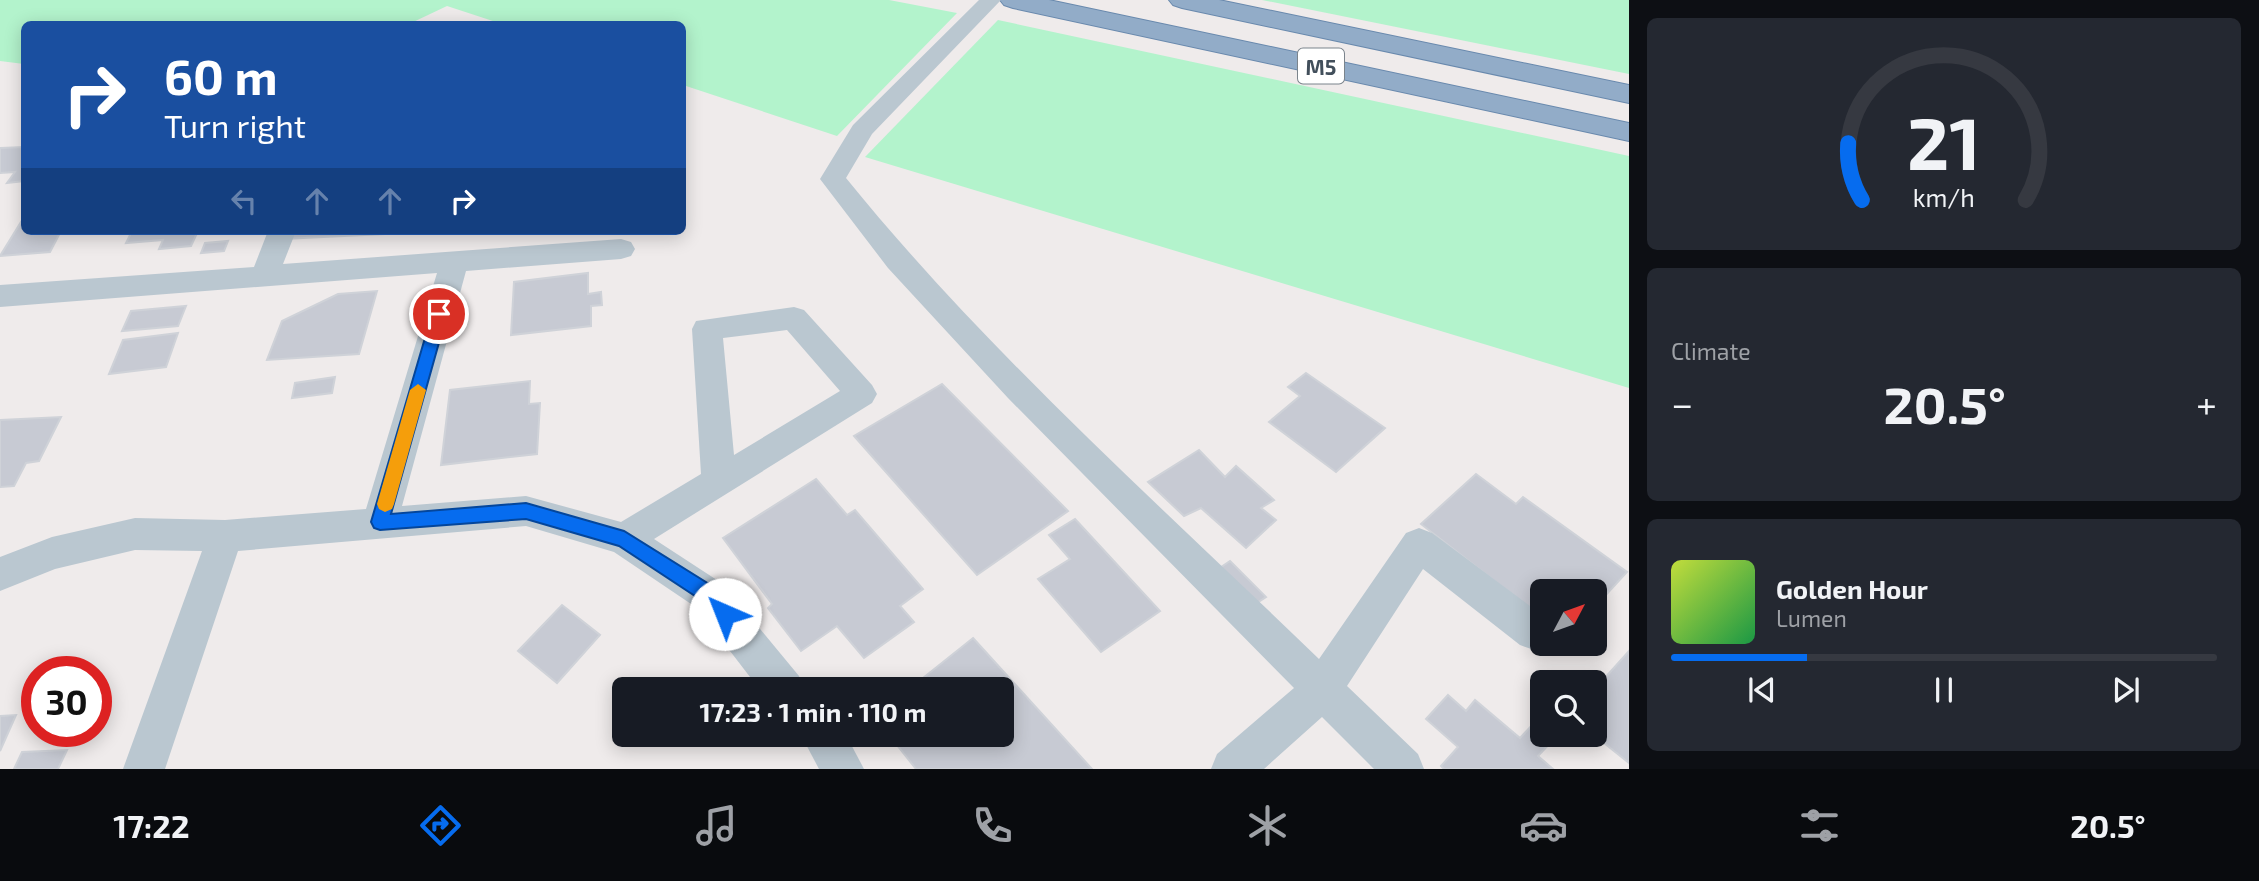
<!DOCTYPE html>
<meta charset="utf-8">
<style>
:root{--surface:#171b24;--page:#242831;--text:#f1f3f6;--muted:#9ea1a6;--line:#363941;--accent:#066cef}
body{margin:0;font-family:"Exo 2",sans-serif;background:var(--page);color:var(--text);height:100vh;display:flex;flex-direction:column;font-size:26px;white-space:nowrap}
*{box-sizing:border-box;margin:0}
p{font-size:23px;color:var(--muted)}
.icon{flex:none;width:38px;height:38px;fill:none;stroke:currentColor;stroke-width:2;stroke-linecap:round;stroke-linejoin:round}
.map{position:relative;flex:1;overflow:hidden}
.panel{display:flex;flex-direction:column;gap:18px;padding:18px;background:#0d0f14;width:630px}
.panel>*{flex:none}
.top-card{position:absolute;left:21px;top:21px;width:665px;height:214px;border-radius:10px;box-shadow:0 4px 18px #0003;background:#1a4fa0;color:#fff;overflow:hidden}
.needle{width:46px;rotate:49deg}
.fabs{position:absolute;left:1530px;top:579px;display:grid;gap:14px}
.fabs a{display:grid;place-items:center;width:77px;height:77px;border-radius:10px;background:var(--surface);box-shadow:0 4px 18px #0003;font-size:35px}
.speed{position:absolute;left:21px;top:656px;display:flex;gap:14px;font-size:35px;font-weight:700;text-align:center}
.speed>*{display:grid;place-content:center;width:91px;height:91px;border-radius:50%;background:var(--surface);box-shadow:0 4px 18px #0003;line-height:1}
.speed .limit{border:10px solid #d22;background:#fff;color:#111}
.pin{position:absolute;display:grid;place-items:center;width:60px;height:60px;color:#fff;margin:-30px;border:4px solid #fff;border-radius:50%;box-shadow:0 2px 7px #0007}
.me{position:absolute;width:77px;margin:-38px;rotate:316deg;stroke-linejoin:round;filter:drop-shadow(0 0 5px #0008)}
.turn{display:flex;align-items:center;gap:24px;height:147px;padding:0 28px;font-size:32px}
.turn .icon{width:91px;height:91px;stroke-width:2.5}
.turn b{display:block;font-size:49px;line-height:60px}
.lanes{display:flex;align-items:center;height:66px;padding:0 28px;background:#0003;justify-content:center;gap:35px;direction:ltr}
.lanes .off{opacity:.35}
.big{font-size:52px;font-weight:700;line-height:1.1}
.panel .card{flex:1;display:flex;flex-direction:column;justify-content:center;gap:10px;min-width:0;padding:0 24px;border-radius:10px;background:var(--page)}
.panel .dial{align-items:center;gap:0}
.dial svg{height:182px;overflow:visible;fill:none;stroke:var(--line);stroke-width:7;stroke-linecap:round;text-anchor:middle}
.dial text{fill:var(--text);stroke:none}
.song{display:flex;align-items:center;gap:21px}
.cover{width:84px;height:84px;border-radius:10px;background:linear-gradient(135deg,hsl(70 70% 55%),hsl(140 70% 35%))}
.played{height:7px;border-radius:4px;background:linear-gradient(90deg,var(--accent) 25%,var(--line) 25%)}
.keys{display:flex;justify-content:space-around;direction:ltr}
.heat{display:flex;justify-content:space-between;align-items:center;font-size:38px;direction:ltr}
.trip{position:absolute;left:612px;top:677px;width:402px;height:70px;border-radius:10px;background:var(--surface);box-shadow:0 4px 18px #0003;font-weight:700;line-height:70px;text-align:center}
.tabs{display:flex;height:112px;justify-content:space-around;align-items:center;background:#090b0e;color:var(--muted)}
.tabs .icon{width:49px;height:49px}
.tabs .current{color:var(--accent)}
.tabs b{font-size:32px;color:var(--text)}
main{display:flex;flex:1;min-height:0}
.map>svg:first-child{display:block}
</style>
<main>
<div class="map">
<svg width="1629" height="769" viewBox="0 0 1629 769">
<rect width="100%" height="100%" fill="#efebeb"/>
<!-- green -->
<g fill="#b3f3cc">
<path d="M0,0H889L957,13L837,136L683,85L682,24H502L447,6L409,24H24V64L0,61Z"/>
<path d="M1262,0H1629V74Z"/>
<path d="M998,20L1629,156V388L865,157Z"/>
</g>
<!-- building -->
<g fill="#c7cad3" stroke="#cfd2d8" stroke-width="2">
<path d="M24,147V181L7,183L15,172L0,173V148Z"/>
<path d="M24,217V231H61L50,252L0,256Z"/>
<path d="M132,231H198L191,246L159,249L163,240L126,243Z"/>
<path d="M286,231H406L405,233L284,239Z"/>
<path d="M228,241L224,251L201,253L205,243Z"/>
<path d="M588,273V294L601,292L602,305L591,306V326L511,335L514,282Z"/>
<path d="M377,291L359,354L267,360L282,321L338,294Z"/>
<path d="M186,306L178,326L122,331L131,311Z"/>
<path d="M178,333L166,367L109,374L123,340Z"/>
<path d="M1306,373L1385,428L1336,472L1269,422L1300,396L1288,387Z"/>
<path d="M335,377L332,393L292,398L295,383Z"/>
<path d="M530,381L529,404L540,403L537,454L441,465L450,390Z"/>
<path d="M942,384L1068,511L977,575L854,436Z"/>
<path d="M61,417L39,461L26,463L14,486L0,487V420Z"/>
<path d="M1199,450L1225,477L1236,466L1274,500L1261,508L1276,520L1246,548L1201,508L1184,516L1148,482Z"/>
<path d="M1476,474L1516,504L1523,497L1627,572L1594,608V592H1542V618L1421,524Z"/>
<path d="M816,479L847,515L855,510L923,589L900,606L914,622L864,658L837,626L801,651L768,608L772,604L723,538Z"/>
<path d="M1075,519L1160,611L1101,652L1038,579L1070,559L1049,535Z"/>
<path d="M1230,561L1266,597L1249,608L1214,572Z"/>
<path d="M562,605L600,635L557,683L518,651Z"/>
<path d="M973,638L1092,769H916L889,735H1003V690H908Z"/>
<path d="M1629,651V763L1594,735V690Z"/>
<path d="M1448,695L1466,711L1475,700L1520,738L1532,725L1552,741L1538,756L1553,769H1444L1441,766L1458,747L1426,719Z"/>
<path d="M16,715L0,751V716Z"/>
<path d="M67,750L58,769H14L22,752Z"/>
</g>
<g fill="none" stroke-linecap="round" stroke-linejoin="round">
<!-- trunk casing -->
<g stroke="#6989ad" stroke-width="2">
<g id="trunk">
<path d="M1000,0H1049L1629,123V141L1013,8L1004,5Z"/>
<path d="M1169,0H1219L1629,85V103L1182,8L1173,5Z"/>
</g>
</g>
<!-- minor -->
<g fill="#bac7d0" fill-rule="evenodd">
<path d="M979,0H1001L872,134L846,178C988,353 1158,503 1319,659L1406,533L1419,528L1432,533L1542,615V644H1548L1534,650L1520,645L1423,569L1347,686L1418,754L1424,769H1374L1322,717L1264,769H1211L1217,754L1294,688L1008,398L888,268L820,179L853,125Z"/>
<path d="M268,231H296L283,264L621,239L631,242L635,249L631,256L621,259L466,271L402,506L526,496L621,522L701,474L692,329L696,321L794,307L804,310L872,385L877,394L872,403L654,539L723,584L799,676L805,690H760L697,608L614,552L526,526L238,551L165,769H123L202,551L135,550L55,569L0,591V557L52,537L135,518L225,520L366,509L437,273L0,307V285L254,267ZM787,330L840,391L734,455L723,338Z"/>
<path d="M801,735H846L864,769H819Z"/>
</g>
<!-- trunk -->
<use href="#trunk" fill="#92acc8" fill-rule="evenodd"/>
</g>
<!-- route -->
<path fill="#066cef" stroke="#04469b" stroke-width="2" d="M439,309L447,314L391,514L526,503L624,531L717,589L735,614L732,621L725,623L719,621L704,602L619,546L526,519L380,530L374,528L371,522L432,314Z"/>
<!-- slow -->
<path fill="#f59e0b" d="M418,384L426,390L394,504L392,509L385,512L379,509L377,504L410,390Z"/>
<g text-anchor="middle" dominant-baseline="central" stroke-width="5" stroke-linejoin="round" paint-order="stroke">
<!-- shield labels -->
<rect fill="#fff" stroke="#7b848c" stroke-width="2" x="1298" y="48.5" width="46" height="35" rx="5"/>
<g font-size="21" font-weight="bold" fill="#424f5b">
<text x="1321" y="66">M5</text>
</g>
</g>
</svg>
<div class="fabs">
<a><svg class="needle" viewBox="-14 -14 28 28"><path d="M0-13l5 13h-10z" fill="#e53935"/><path d="M0 13l5-13h-10z" fill="#9ea1a6"/></svg></a>
<a><svg class="icon" aria-label="search" viewBox="0 0 24 24"><circle cx="10" cy="10" r="6"/><path d="M15 15l6 6"/></svg></a>
</div>
<div class="speed"><div class="limit">30</div></div>
<div class="pin" style="left:439px;top:314px;background:#d93025"><svg class="icon" aria-label="arrive" viewBox="0 0 24 24"><path d="M6 21V4h12l-3 4 3 4H6"/></svg></div>
<svg class="me" style="left:725px;top:614px" viewBox="-20 -20 40 40"><circle r="19" fill="#fff"/><path d="M0-13L10 11 0 6-10 11z" fill="#066cef"/></svg>
<div class="trip">17:23 · 1 min · 110 m</div>
<div class="top-card">
<div class="turn"><svg class="icon" aria-label="right" viewBox="0 0 24 24"><path d="M7 20v-9h11M14 6l5 5-5 5"/></svg><div><b>60 m</b>Turn right</div></div>
<div class="lanes"><svg class="icon off" aria-label="left" viewBox="0 0 24 24"><path d="M17 20v-9H6M10 6l-5 5 5 5"/></svg><svg class="icon off" aria-label="ahead" viewBox="0 0 24 24"><path d="M12 20V5M6 11l6-6 6 6"/></svg><svg class="icon off" aria-label="ahead" viewBox="0 0 24 24"><path d="M12 20V5M6 11l6-6 6 6"/></svg><svg class="icon" aria-label="right" viewBox="0 0 24 24"><path d="M7 20v-9h11M14 6l5 5-5 5"/></svg></div>
</div>
</div>
<section class="panel">
<div class="card dial"><svg viewBox="0 0 100 80">
<path d="M14 69A42 42 0 1 1 86 69"/>
<path d="M14 69A42 42 0 0 1 8 44" stroke="#066cef"/>
<text x="50" y="56" font-size="32" font-weight="700">21</text>
<text x="50" y="72" font-size="11">km/h</text>
</svg></div>
<div class="card"><p>Climate</p>
<div class="heat"><a>−</a><b class="big">20.5°</b><a>+</a></div>
</div>
<div class="card">
<div class="song"><i class="cover"></i><div><b>Golden Hour</b><p>Lumen</p></div></div>
<div class="played"></div>
<div class="keys"><svg class="icon" aria-label="previous" viewBox="0 0 24 24"><path d="M18 5L8 12l10 7zM5 5v14"/></svg><svg class="icon" aria-label="pause" viewBox="0 0 24 24"><path d="M8 5v14M16 5v14"/></svg><svg class="icon" aria-label="next" viewBox="0 0 24 24"><path d="M6 5l10 7-10 7zM19 5v14"/></svg></div>
</div>
</section>
</main>
<nav class="tabs">
<b>17:22</b>
<svg class="icon current" aria-label="directions" viewBox="0 0 24 24"><path d="M12 3l9 9-9 9-9-9zM9 14v-3h6M13 9l2 2-2 2"/></svg>
<svg class="icon" aria-label="music" viewBox="0 0 24 24"><path d="M9 18V5l10-2v13"/><circle cx="6" cy="18" r="3"/><circle cx="16" cy="16" r="3"/></svg>
<svg class="icon" aria-label="phone" viewBox="0 0 24 24"><path d="M5 4h4l2 5-3 2q2 4 5 5l2-3 5 2v4C11 20 4 13 5 4z"/></svg>
<svg class="icon" aria-label="climate" viewBox="0 0 24 24"><path d="M12 3v18M4 7l16 10M4 17L20 7"/></svg>
<svg class="icon" aria-label="car" viewBox="0 0 24 24"><path d="M5 17H2v-5l4-1 3-4h7l3 4 3 1v5h-3M9 17h6M6 11h13"/><circle cx="7" cy="17" r="2"/><circle cx="17" cy="17" r="2"/></svg>
<svg class="icon" aria-label="filters" viewBox="0 0 24 24"><path d="M4 7h16M4 17h16"/><circle cx="9" cy="7" r="2"/><circle cx="15" cy="17" r="2"/></svg>
<b>20.5°</b>
</nav>
